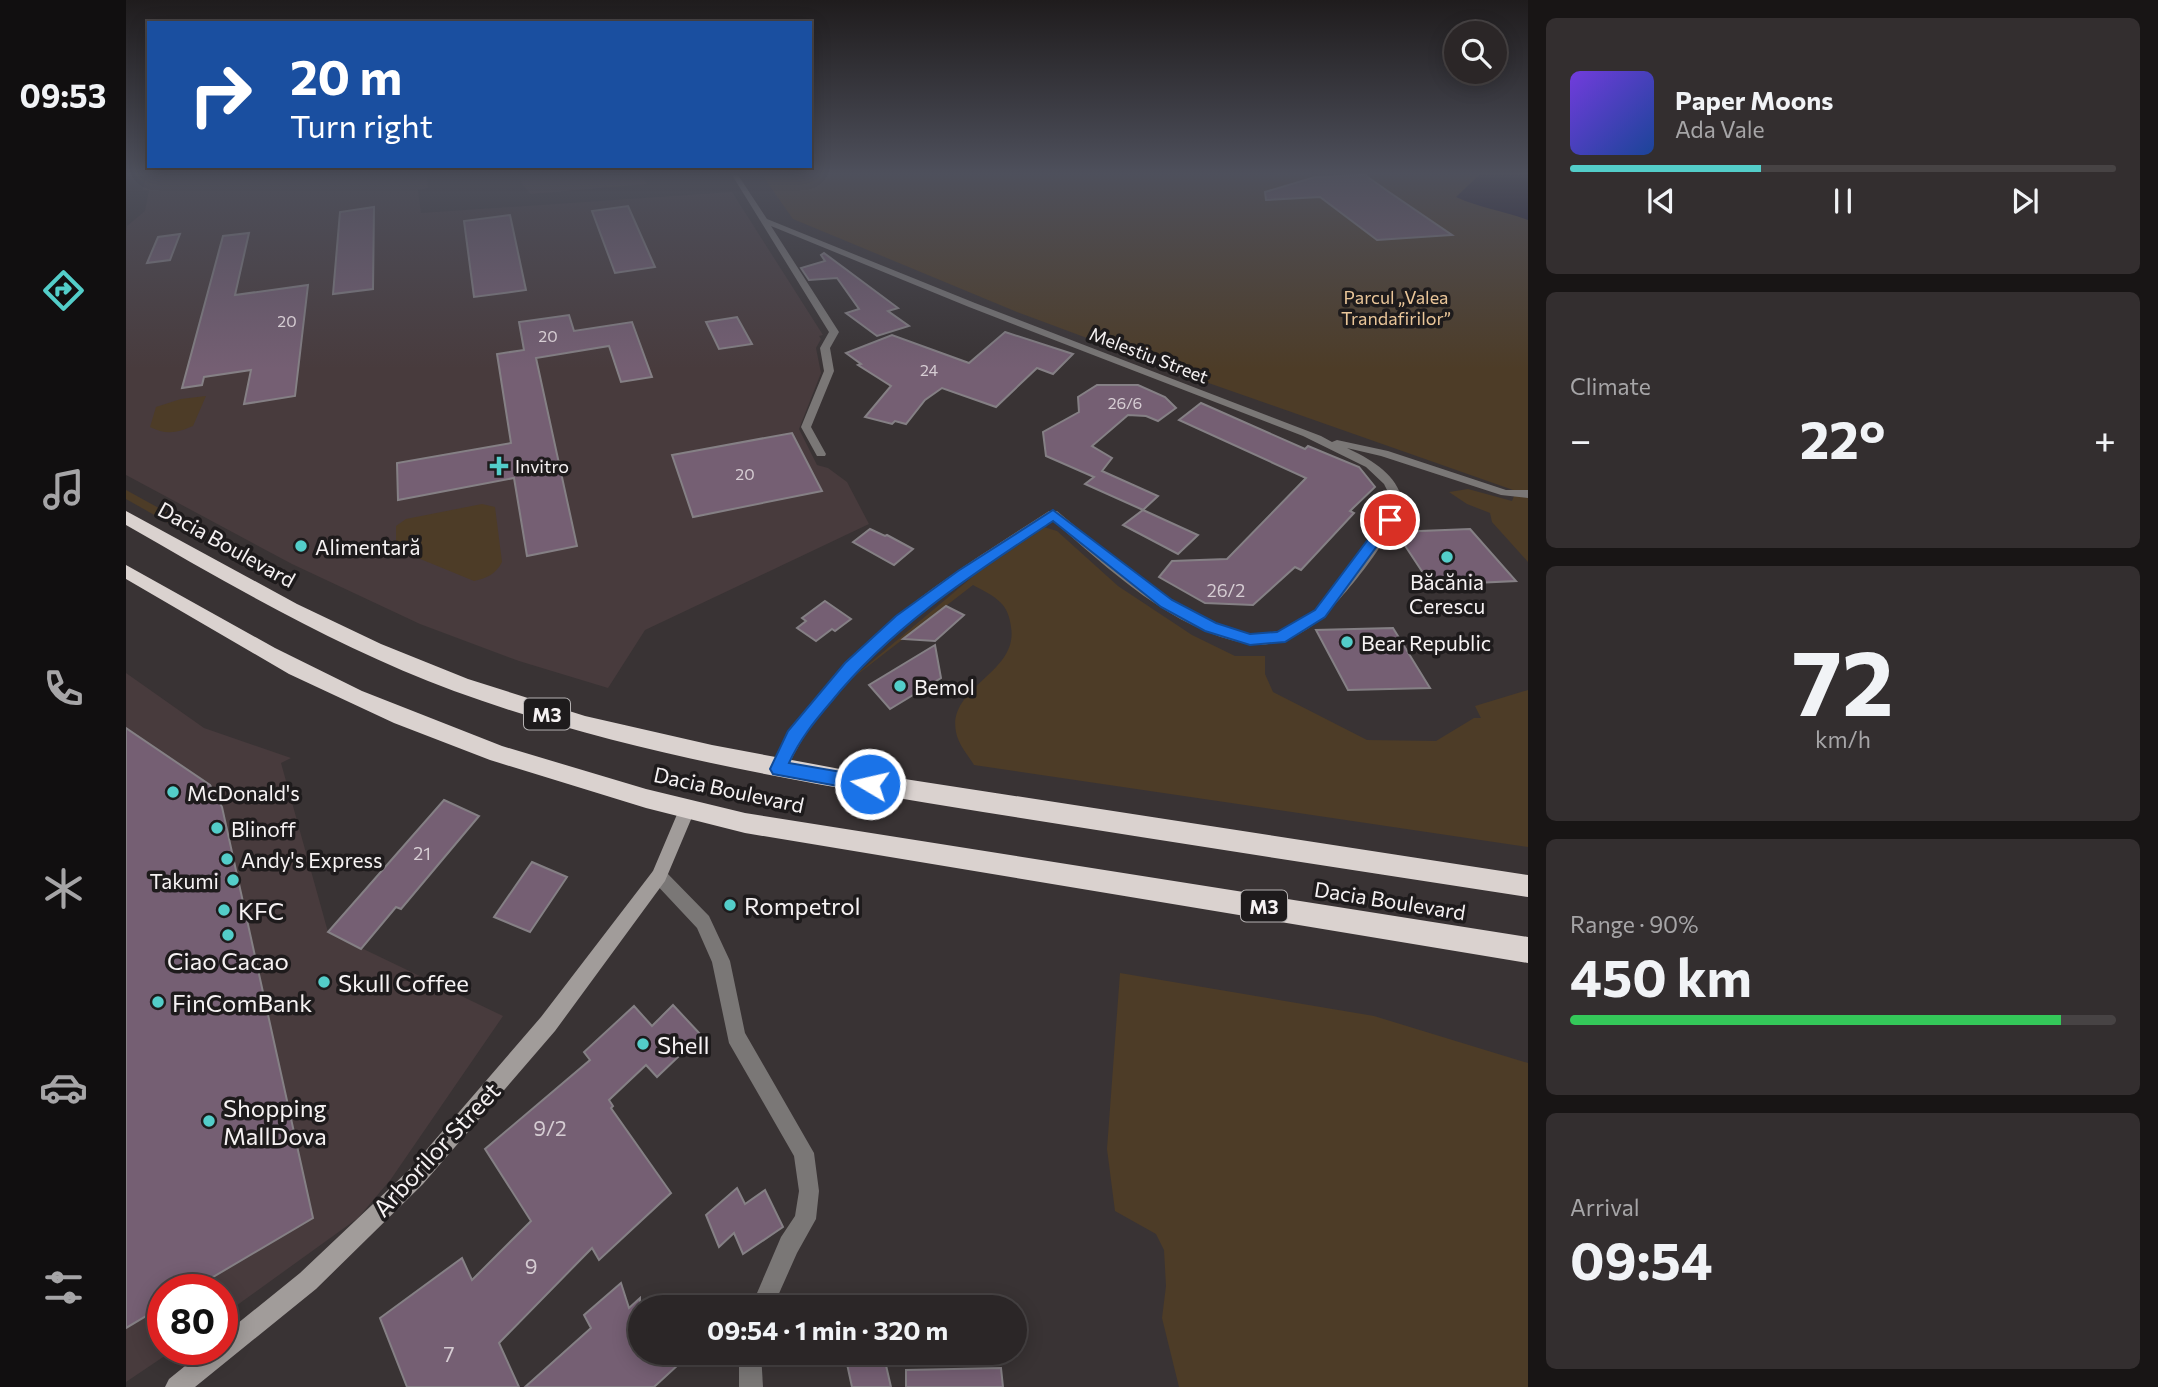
<!DOCTYPE html>
<meta charset="utf-8">
<style>
:root{--surface:#2b2627;--page:#332e2f;--text:#f1f3f6;--muted:#a6a5a7;--line:#474344;--accent:#53cdc9}
body{margin:0;font-family:Commissioner,sans-serif;background:var(--page);color:var(--text);height:100vh;display:flex;flex-direction:column;font-size:26px;white-space:nowrap}
*{box-sizing:border-box;margin:0}
p{font-size:23px;color:var(--muted)}
.icon{flex:none;width:38px;height:38px;fill:none;stroke:currentColor;stroke-width:2;stroke-linecap:round;stroke-linejoin:round}
.map{position:relative;flex:1;overflow:hidden}
.side{display:flex;flex-direction:column;gap:18px;padding:18px;background:#181515;width:630px}
.side>*{flex:none}
.guide{position:absolute;left:21px;top:21px;width:665px;height:147px;border-radius:0px;box-shadow:0 4px 18px #0003,0 0 0 2px var(--line);background:#1a4fa0;color:#fff;overflow:hidden}
.buttons{position:absolute;left:1318px;top:21px;display:grid;gap:14px}
.buttons a{display:grid;place-items:center;width:63px;height:63px;border-radius:50%;background:var(--surface);box-shadow:0 4px 18px #0003,0 0 0 2px var(--line);font-size:35px}
.speed{position:absolute;left:21px;top:1274px;display:flex;gap:14px;font-size:35px;font-weight:700;text-align:center}
.speed>*{display:grid;place-content:center;width:91px;height:91px;border-radius:50%;background:var(--surface);box-shadow:0 4px 18px #0003,0 0 0 2px var(--line);line-height:1}
.speed .limit{border:10px solid #d22;background:#fff;color:#111}
.pin{position:absolute;display:grid;place-items:center;width:60px;height:60px;color:#fff;margin:-30px;border:4px solid #fff;border-radius:50%;box-shadow:0 2px 7px #0007}
.me{position:absolute;width:77px;margin:-38px;rotate:279deg;stroke-linejoin:round;filter:drop-shadow(0 0 5px #0008)}
.turn{display:flex;align-items:center;gap:24px;height:147px;padding:0 28px;font-size:32px}
.turn .icon{width:91px;height:91px;stroke-width:2.5}
.turn b{display:block;font-size:49px;line-height:60px}
.big{font-size:52px;font-weight:700;line-height:1.1}
.side .widget{flex:1;display:flex;flex-direction:column;justify-content:center;gap:10px;min-width:0;padding:0 24px;border-radius:10px;background:var(--page)}
.side .dial{align-items:center;gap:0}
.dial b{font-size:91px;line-height:1}
.song{display:flex;align-items:center;gap:21px}
.cover{width:84px;height:84px;border-radius:10px;background:linear-gradient(135deg,hsl(260 70% 55%),hsl(220 70% 35%))}
.played{height:7px;border-radius:4px;background:linear-gradient(90deg,var(--accent) 35%,var(--line) 35%)}
.keys{display:flex;justify-content:space-around;direction:ltr}
.heat{display:flex;justify-content:space-between;align-items:center;font-size:38px;direction:ltr}
.charge{height:10px;border-radius:5px;background:linear-gradient(90deg,#34c759 90%,var(--line) 0)}
.trip{position:absolute;left:502px;top:1295px;width:399px;height:70px;border-radius:35px;background:var(--surface);box-shadow:0 4px 18px #0003,0 0 0 2px var(--line);font-weight:700;line-height:70px;text-align:center}
main{display:flex;flex:1;min-height:0}
.menu{display:flex;flex-direction:column;width:126px;justify-content:space-around;align-items:center;background:#110f10;color:var(--muted)}
.menu .icon{width:49px;height:49px}
.menu .active{color:var(--accent)}
.menu b{font-size:32px;color:var(--text)}
.map>svg:first-child{display:block}
</style>
<main>
<nav class="menu">
<b>09:53</b>
<svg class="icon active" aria-label="directions" viewBox="0 0 24 24"><path d="M12 3l9 9-9 9-9-9zM9 14v-3h6M13 9l2 2-2 2"/></svg>
<svg class="icon" aria-label="music" viewBox="0 0 24 24"><path d="M9 18V5l10-2v13"/><circle cx="6" cy="18" r="3"/><circle cx="16" cy="16" r="3"/></svg>
<svg class="icon" aria-label="phone" viewBox="0 0 24 24"><path d="M5 4h4l2 5-3 2q2 4 5 5l2-3 5 2v4C11 20 4 13 5 4z"/></svg>
<svg class="icon" aria-label="climate" viewBox="0 0 24 24"><path d="M12 3v18M4 7l16 10M4 17L20 7"/></svg>
<svg class="icon" aria-label="car" viewBox="0 0 24 24"><path d="M5 17H2v-5l4-1 3-4h7l3 4 3 1v5h-3M9 17h6M6 11h13"/><circle cx="7" cy="17" r="2"/><circle cx="17" cy="17" r="2"/></svg>
<svg class="icon" aria-label="filters" viewBox="0 0 24 24"><path d="M4 7h16M4 17h16"/><circle cx="9" cy="7" r="2"/><circle cx="15" cy="17" r="2"/></svg>
</nav>
<div class="map">
<svg width="1402" height="1387" viewBox="0 0 1402 1387">
<rect width="100%" height="100%" fill="#393334"/>
<!-- built -->
<g fill="#483b3d">
<path d="M20,175H301L302,188L292,190L295,213L606,192L697,335L693,336L695,339L690,348L695,373L673,429L691,465L702,468L721,482L743,524L519,630L482,688L393,661L294,624L166,564L0,475V234L1,226L19,211L23,190H17Z"/>
<path d="M393,175H516L521,184L405,194L396,184Z"/>
<path d="M0,673L78,728L165,758L155,763L202,932L377,1016L265,1179L232,1218L96,1316V1290H37V1349H49L0,1382Z"/>
</g>
<!-- green -->
<g fill="#4d3c27">
<path d="M636,175H1402V562L1366,522L1364,513L1341,504L1323,492L1342,489L1386,501L1390,491L1074,380L891,312L667,219Z"/>
<path d="M80,396L67,426C51,433 40,435 24,427L30,407L55,399Z"/>
<path d="M0,490L71,529L62,534L0,499Z"/>
<path d="M356,504L369,507L376,562C370,574 361,578 348,581L270,549V526L280,519Z"/>
<path d="M918,527L931,531L992,586L1066,635L1109,656H1139V674L1147,692L1241,740L1310,741L1348,718H1355L1349,706L1402,690V847L848,765C842,755 832,744 830,732C821,687 893,673 885,627C884,618 881,608 874,602C867,595 856,590 847,585L719,684L845,578L847,573Z"/>
<path d="M994,973L1248,1016L1402,1063V1387H1053L1036,1318L1040,1286L1038,1250L1030,1234L989,1211L981,1149Z"/>
</g>
<!-- water -->
<path fill="#1c162c" d="M1353,175H1402V220C1378,211 1354,208 1330,197Z"/>
<!-- building -->
<g fill="#755f73" stroke="#858085" stroke-width="2">
<path d="M1239,175L1263,192L1326,235L1251,240L1194,197L1140,200L1139,192L1189,177Z"/>
<path d="M502,206L529,267L489,273L466,211Z"/>
<path d="M248,207L247,289L207,294L214,212Z"/>
<path d="M384,215L400,290L348,297L338,221Z"/>
<path d="M123,233L109,295L182,285L169,396L118,404L125,370L78,377L76,385L56,388L97,236Z"/>
<path d="M54,234L44,260L21,263L32,237Z"/>
<path d="M698,253L772,308L762,311L783,326L751,336L720,313L733,309L711,278L683,280L675,268L699,261L695,255Z"/>
<path d="M443,315L448,331L506,322L526,377L495,382L483,346L410,358L451,546L401,556L388,478L272,500L271,463L385,443L371,354L398,350L393,322Z"/>
<path d="M611,317L626,344L593,349L580,322Z"/>
<path d="M879,332L947,354L927,374L911,368L870,407L816,388L799,400L780,424L769,421L766,424L739,417L765,386L732,365L735,364L720,353L766,335L843,363Z"/>
<path d="M971,385H1012L1039,397L1050,408L1032,421L1020,416L1002,415L966,446L986,458L976,471L1032,496L1017,510L959,484L968,477L920,456L917,432L953,412L952,397Z"/>
<path d="M1075,403L1179,449L1182,446L1233,467L1249,487L1224,511L1228,513L1175,570L1169,567L1127,605L1079,603L1033,577L1046,561L1101,559L1180,478L1053,420Z"/>
<path d="M666,433L696,491L567,517L546,455Z"/>
<path d="M1017,510L1072,535L1052,554L997,525Z"/>
<path d="M744,529L759,536L761,535L787,549L768,565L727,542Z"/>
<path d="M1344,529L1390,581L1305,585L1270,532Z"/>
<path d="M699,601L725,619L709,631L706,629L690,641L671,628L680,621L676,618Z"/>
<path d="M820,606L838,615L809,641L777,639Z"/>
<path d="M1267,628L1304,688L1222,690L1190,630Z"/>
<path d="M809,645L815,678L764,709L743,685Z"/>
<path d="M0,728L84,785L96,807L187,1218L65,1290H37V1306L0,1328Z"/>
<path d="M318,800L353,816L275,909L270,907L235,949L202,932Z"/>
<path d="M406,862L441,877L404,932L368,917Z"/>
<path d="M547,1005L575,1035L531,1077L520,1065L483,1100L487,1106L485,1108L545,1193L473,1260L466,1248L373,1343L393,1387H281L254,1318L336,1258L346,1280L405,1221L359,1149L464,1060L458,1052L508,1006L526,1026Z"/>
<path d="M611,1188L619,1204L639,1190L657,1227L617,1254L608,1233L593,1247L580,1215Z"/>
<path d="M495,1283L503,1308L514,1298V1353H565L528,1387H399L465,1328L458,1315Z"/>
<path d="M759,1361L765,1387H726L721,1364Z"/>
<path d="M875,1368L877,1387H780V1370Z"/>
</g>
<g fill="none" stroke-linecap="round" stroke-linejoin="round">
<!-- street -->
<g fill="#7a7776" fill-rule="evenodd">
<path d="M606,175H612L641,219L849,303L1195,436L1206,442L1211,440L1262,451L1380,490H1402V498L1375,495L1255,456L1221,448C1242,458 1268,472 1275,496C1282,521 1209,610 1187,625C1170,638 1144,648 1122,644C1046,630 983,569 926,520C849,570 770,621 709,692C688,717 673,745 658,773L653,775L648,773L645,769C708,645 810,584 923,511H931L998,567L1050,603L1101,629L1132,635L1157,630L1175,621L1190,609L1244,543L1260,518L1265,504L1263,494L1258,484L1240,467L1177,436L843,307L645,226L713,332L704,348L708,371L685,427L700,454L699,456H691L675,427L698,371L694,348L703,332Z"/>
<path d="M533,869L539,871L583,916L604,961L619,1033L688,1153L693,1191L690,1219L671,1253L647,1307H625L655,1237L669,1216L673,1191L668,1156L603,1043L586,962L571,928L527,881L525,876L527,871Z"/>
<path d="M613,1353H635L637,1387H613Z"/>
</g>
<!-- secondary -->
<path fill="#a19c9a" fill-rule="evenodd" d="M561,803L567,805L569,810L539,881L429,1031L297,1184L190,1289L69,1387H39L43,1379L80,1349H96V1336L174,1273L283,1170L415,1017L527,871L555,805Z"/>
<!-- highway -->
<g fill="#dad2cf" fill-rule="evenodd">
<path d="M0,511L171,604L255,644L342,679L459,716L586,745L714,769L1402,875V897C1220,869 1039,841 857,812C678,783 498,753 328,691C212,648 106,586 0,525Z"/>
<path d="M0,565L149,648L236,691L376,746L520,789L619,813L1402,937V963L619,833L520,808L364,760L268,723L163,674L0,579Z"/>
</g>
</g>
<!-- sky -->
<linearGradient id="sky" x2="0" y2="1"><stop stop-color="#1f1c1d"/><stop offset="0.47" stop-color="#4e505c"/><stop offset="1" stop-color="#4e505c" stop-opacity="0"/></linearGradient>
<rect width="1402" height="369" fill="url(#sky)"/>
<!-- route -->
<path fill="#1a73e8" stroke="#114b97" stroke-width="2" d="M927,510L1046,600L1090,623L1124,634L1151,632L1189,610L1259,517L1264,516L1270,520L1199,617L1159,642L1124,645L1079,631L1035,607L927,521C847,574 766,626 705,702C688,722 674,739 663,763L744,777L750,779L753,784L750,789L744,792L647,774L644,769L662,731L719,663L770,616L832,571Z"/>
<!-- markers -->
<g fill="#53cdc9" stroke="#1e1b1c" stroke-width="2.5">
<path d="M369.5 455.5h7v7h7v7h-7v7h-7v-7h-7v-7h7z"/>
<circle cx="175" cy="546" r="7"/>
<circle cx="1321" cy="557" r="7"/>
<circle cx="1221" cy="642" r="7"/>
<circle cx="774" cy="686" r="7"/>
<circle cx="47" cy="792" r="7"/>
<circle cx="91" cy="828" r="7"/>
<circle cx="101" cy="859" r="7"/>
<circle cx="107" cy="880" r="7"/>
<circle cx="604" cy="905" r="7"/>
<circle cx="98" cy="910" r="7"/>
<circle cx="102" cy="935" r="7"/>
<circle cx="198" cy="982" r="7"/>
<circle cx="32" cy="1002" r="7"/>
<circle cx="517" cy="1044" r="7"/>
<circle cx="83" cy="1121" r="7"/>
</g>
<g text-anchor="middle" dominant-baseline="central" stroke-width="7" stroke-linejoin="round" paint-order="stroke">
<!-- far-number labels -->
<g font-size="16" fill="#d6cdd3">
<text x="161" y="320">20</text>
<text x="422" y="335">20</text>
<text x="803" y="369">24</text>
<text x="999" y="402">26/6</text>
<text x="619" y="473">20</text>
</g>
<!-- far-park labels -->
<g font-size="18" fill="#eac699" stroke="#1e1b1c">
<text x="1270" y="297">Parcul „Valea<tspan x="1270" dy="21">Trandafirilor”</tspan></text>
</g>
<!-- far-street labels -->
<g font-size="18" fill="#f6f2f3" stroke="#1e1b1c">
<text transform="translate(1023 355) rotate(21)">Melestiu Street</text>
</g>
<!-- far-poi labels -->
<g font-size="18" fill="#f6f2f3" stroke="#1e1b1c" text-anchor="start">
<text x="389" y="466">Invitro</text>
</g>
<!-- number labels -->
<g font-size="18" fill="#d6cdd3">
<text x="1100" y="590">26/2</text>
<text x="296" y="853">21</text>
</g>
<!-- shield labels -->
<g fill="#1e1b1c" stroke="#b5b2b2" stroke-width="2">
<rect x="398" y="698.5" width="46" height="31" rx="5"/>
<rect x="1115" y="890.5" width="46" height="31" rx="5"/>
</g>
<g font-size="19" font-weight="bold" fill="#f6f2f3">
<text x="421" y="714">M3</text>
<text x="1138" y="906">M3</text>
</g>
<!-- street labels -->
<g font-size="21" fill="#f6f2f3" stroke="#1e1b1c">
<text transform="translate(101 544) rotate(29)">Dacia Boulevard</text>
<text transform="translate(603 789) rotate(12)">Dacia Boulevard</text>
<text transform="translate(1264 900) rotate(9)">Dacia Boulevard</text>
</g>
<!-- poi labels -->
<g font-size="21" fill="#f6f2f3" stroke="#1e1b1c" text-anchor="start">
<text x="189" y="546">Alimentară</text>
<text x="1321" y="581" text-anchor="middle">Băcănia<tspan x="1321" dy="24">Cerescu</tspan></text>
<text x="1235" y="642">Bear Republic</text>
<text x="788" y="686">Bemol</text>
<text x="61" y="792">McDonald's</text>
<text x="105" y="828">Blinoff</text>
<text x="115" y="859">Andy's Express</text>
<text x="93" y="880" text-anchor="end">Takumi</text>
</g>
<!-- near-number labels -->
<g font-size="21" fill="#d6cdd3">
<text x="424" y="1127">9/2</text>
<text x="405" y="1265">9</text>
<text x="323" y="1353">7</text>
</g>
<!-- near-poi labels -->
<g font-size="24" fill="#f6f2f3" stroke="#1e1b1c" text-anchor="start">
<text x="618" y="905">Rompetrol</text>
<text x="112" y="910">KFC</text>
<text x="102" y="960" text-anchor="middle">Ciao Cacao</text>
<text x="212" y="982">Skull Coffee</text>
<text x="46" y="1002">FinComBank</text>
<text x="531" y="1044">Shell</text>
<text x="97" y="1107">Shopping<tspan x="97" dy="28">MallDova</tspan></text>
</g>
<!-- near-street labels -->
<g font-size="24" fill="#f6f2f3" stroke="#1e1b1c">
<text transform="translate(310 1149) rotate(-47)">Arborilor Street</text>
</g>
</g>
</svg>
<div class="buttons">
<a><svg class="icon" aria-label="search" viewBox="0 0 24 24"><circle cx="10" cy="10" r="6"/><path d="M15 15l6 6"/></svg></a>
</div>
<div class="speed"><div class="limit">80</div></div>
<div class="pin" style="left:1264px;top:520px;background:#d93025"><svg class="icon" aria-label="arrive" viewBox="0 0 24 24"><path d="M6 21V4h12l-3 4 3 4H6"/></svg></div>
<svg class="me" style="left:744px;top:784px" viewBox="-20 -20 40 40"><circle r="17" fill="#1a73e8" stroke="#fff" stroke-width="3"/><path d="M0-11L8 9 0 5-8 9z" fill="#fff"/></svg>
<div class="trip">09:54 · 1 min · 320 m</div>
<div class="guide">
<div class="turn"><svg class="icon" aria-label="right" viewBox="0 0 24 24"><path d="M7 20v-9h11M14 6l5 5-5 5"/></svg><div><b>20 m</b>Turn right</div></div>
</div>
</div>
<section class="side">
<div class="widget">
<div class="song"><i class="cover"></i><div><b>Paper Moons</b><p>Ada Vale</p></div></div>
<div class="played"></div>
<div class="keys"><svg class="icon" aria-label="previous" viewBox="0 0 24 24"><path d="M18 5L8 12l10 7zM5 5v14"/></svg><svg class="icon" aria-label="pause" viewBox="0 0 24 24"><path d="M8 5v14M16 5v14"/></svg><svg class="icon" aria-label="next" viewBox="0 0 24 24"><path d="M6 5l10 7-10 7zM19 5v14"/></svg></div>
</div>
<div class="widget"><p>Climate</p>
<div class="heat"><a>−</a><b class="big">22°</b><a>+</a></div>
</div>
<div class="widget dial"><b>72</b><p>km/h</p></div>
<div class="widget"><p>Range · 90%</p><b class="big">450 km</b><div class="charge"></div></div>
<div class="widget"><p>Arrival</p><b class="big">09:54</b></div>
</section>
</main>
